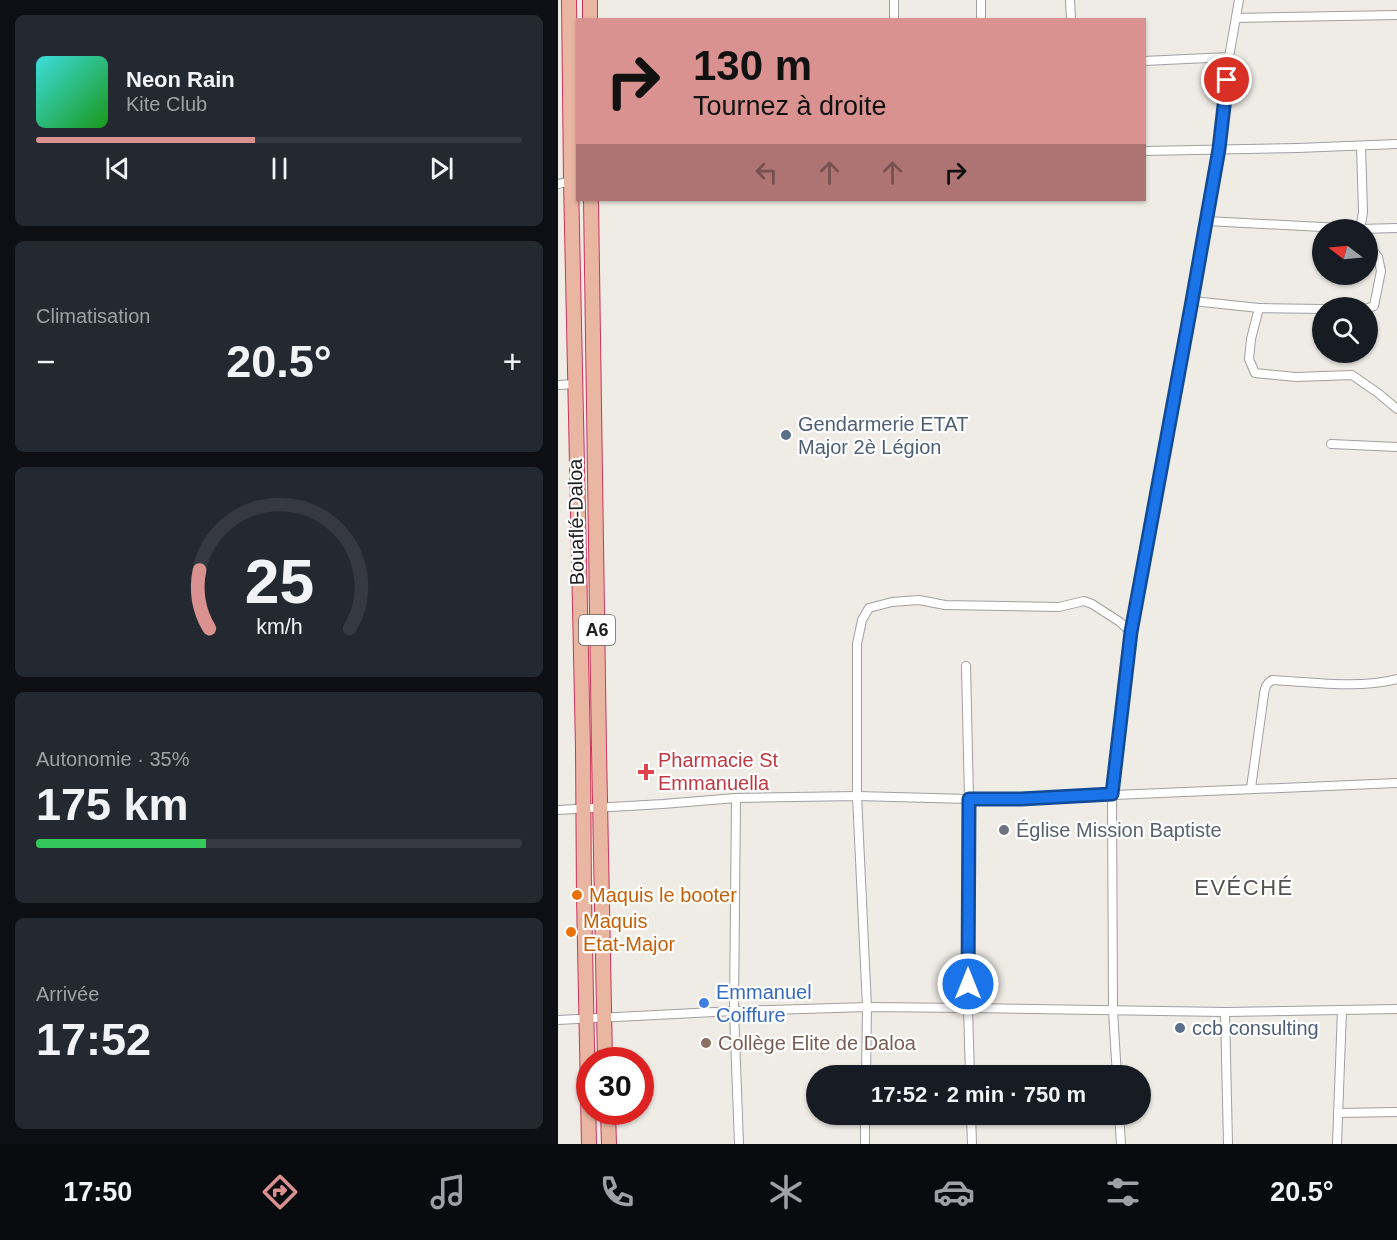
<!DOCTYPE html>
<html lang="fr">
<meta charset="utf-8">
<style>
:root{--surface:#171b24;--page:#242831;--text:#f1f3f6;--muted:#9ea1a6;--line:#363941;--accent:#d99290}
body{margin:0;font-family:Helvetica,sans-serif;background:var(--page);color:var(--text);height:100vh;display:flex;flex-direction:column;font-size:22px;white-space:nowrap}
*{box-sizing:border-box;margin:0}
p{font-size:20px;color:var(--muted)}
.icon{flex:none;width:33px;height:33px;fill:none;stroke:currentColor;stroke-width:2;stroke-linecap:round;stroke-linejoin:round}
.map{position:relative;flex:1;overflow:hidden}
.panel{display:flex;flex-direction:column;gap:15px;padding:15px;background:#0d0f14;width:558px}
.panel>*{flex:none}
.guide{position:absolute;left:18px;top:18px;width:570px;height:183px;border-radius:0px;box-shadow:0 2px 4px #0004;background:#d99290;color:#111;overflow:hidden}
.needle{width:39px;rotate:286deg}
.fabs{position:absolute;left:754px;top:219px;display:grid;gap:12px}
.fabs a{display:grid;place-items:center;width:66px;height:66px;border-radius:50%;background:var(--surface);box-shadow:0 2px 4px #0004;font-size:30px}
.speed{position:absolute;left:18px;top:1047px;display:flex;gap:12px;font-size:30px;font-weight:700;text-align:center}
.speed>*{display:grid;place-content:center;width:78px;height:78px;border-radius:50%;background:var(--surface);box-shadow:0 2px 4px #0004;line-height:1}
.speed .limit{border:9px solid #d22;background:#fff;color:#111}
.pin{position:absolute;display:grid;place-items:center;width:51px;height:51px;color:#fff;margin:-26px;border:3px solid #fff;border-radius:50%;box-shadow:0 2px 6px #0007}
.me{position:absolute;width:66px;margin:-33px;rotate:0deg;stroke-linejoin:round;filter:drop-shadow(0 0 4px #0008)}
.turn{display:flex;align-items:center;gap:21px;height:126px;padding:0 18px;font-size:27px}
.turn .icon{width:78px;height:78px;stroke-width:2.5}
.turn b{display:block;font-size:42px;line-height:51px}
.lanes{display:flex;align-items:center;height:57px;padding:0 18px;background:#0003;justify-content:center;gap:30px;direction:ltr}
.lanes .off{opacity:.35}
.big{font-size:45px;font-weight:600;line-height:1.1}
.panel .card{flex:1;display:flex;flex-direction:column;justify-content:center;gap:9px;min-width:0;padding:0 21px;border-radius:9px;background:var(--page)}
.panel .dial{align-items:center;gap:0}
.dial svg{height:156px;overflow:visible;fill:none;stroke:var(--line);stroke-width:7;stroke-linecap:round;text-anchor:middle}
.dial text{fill:var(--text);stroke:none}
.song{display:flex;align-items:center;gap:18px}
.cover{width:72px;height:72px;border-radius:9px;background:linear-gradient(135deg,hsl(180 70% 55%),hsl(120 70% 35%))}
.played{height:6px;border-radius:3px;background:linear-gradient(90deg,var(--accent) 45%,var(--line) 45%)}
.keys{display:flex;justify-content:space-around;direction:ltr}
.heat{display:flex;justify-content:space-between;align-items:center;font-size:33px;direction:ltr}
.charge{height:9px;border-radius:4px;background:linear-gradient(90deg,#34c759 35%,var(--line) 0)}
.trip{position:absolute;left:248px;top:1065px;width:345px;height:60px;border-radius:30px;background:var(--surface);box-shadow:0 2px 4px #0004;font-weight:600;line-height:60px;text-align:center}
.tab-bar{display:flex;height:96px;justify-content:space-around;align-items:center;background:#090b0e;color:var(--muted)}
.tab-bar .icon{width:42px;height:42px}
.tab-bar .on{color:var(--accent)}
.tab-bar b{font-size:27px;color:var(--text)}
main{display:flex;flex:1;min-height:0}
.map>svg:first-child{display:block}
</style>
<main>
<section class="panel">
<div class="card">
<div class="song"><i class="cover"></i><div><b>Neon Rain</b><p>Kite Club</p></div></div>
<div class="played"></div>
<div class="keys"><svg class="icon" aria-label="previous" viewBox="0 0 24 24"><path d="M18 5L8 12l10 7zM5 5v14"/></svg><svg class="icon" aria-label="pause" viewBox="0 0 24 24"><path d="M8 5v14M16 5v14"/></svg><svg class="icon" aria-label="next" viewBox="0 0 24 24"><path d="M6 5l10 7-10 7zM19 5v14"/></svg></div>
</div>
<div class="card"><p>Climatisation</p>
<div class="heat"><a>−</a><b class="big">20.5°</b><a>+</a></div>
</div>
<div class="card dial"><svg viewBox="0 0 100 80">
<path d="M14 69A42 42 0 1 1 86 69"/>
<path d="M14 69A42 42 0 0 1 9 39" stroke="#d99290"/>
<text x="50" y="56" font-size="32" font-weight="700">25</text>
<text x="50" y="72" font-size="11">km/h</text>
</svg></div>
<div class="card"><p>Autonomie · 35%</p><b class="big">175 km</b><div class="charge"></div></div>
<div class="card"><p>Arrivée</p><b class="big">17:52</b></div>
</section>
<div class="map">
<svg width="839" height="1144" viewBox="0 0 839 1144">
<rect width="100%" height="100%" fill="#efece6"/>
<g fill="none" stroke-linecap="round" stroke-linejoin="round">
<!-- minor casing -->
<g stroke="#a0a0a0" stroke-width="10">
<g id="minor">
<path d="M336,0V20"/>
<path d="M512,0L513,20"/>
<path d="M678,18L839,15"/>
<path d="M423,20V0"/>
<path d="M586,61L671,57"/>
<path d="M586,151L740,148L839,144"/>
<path d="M0,184L13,181"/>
<path d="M649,221L802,229L839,228"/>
<path d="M802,230L805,212L803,146"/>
<path d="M635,301L701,308"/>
<path d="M810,308L816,306L823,271L820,257L810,245"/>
<path d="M765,309L701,308L693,339L691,359L697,373L738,377L794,375L820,393L839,409"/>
<path d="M0,385L18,384"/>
<path d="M773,444L839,447"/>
<path d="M408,666L411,799L410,1008L412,1076"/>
<path d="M693,788L706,694C707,687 708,684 714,680C753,682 802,689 839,679"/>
<path d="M178,798L176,1011L181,1144"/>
<path d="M0,810L105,804L178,798L299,796L411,799H463L839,783"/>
<path d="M667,1012L670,1144"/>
<path d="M0,1020L176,1011L309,1007L410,1008L667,1012L839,1009"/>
<path d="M308,1076L309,1007L299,796V644L304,620L311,608L334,602L361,600L387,605L501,607L526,601L534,604L562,622L573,632"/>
<path d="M559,1076L555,1011L554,794L570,652L573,632L635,301L661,149L671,57L681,0"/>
<path d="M780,1113L839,1112"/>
<path d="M413,1114L414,1144"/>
<path d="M561,1114L563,1144"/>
<path d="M307,1144V1114"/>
<path d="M779,1144L784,1010"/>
</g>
</g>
<!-- trunk casing -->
<g stroke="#ca3560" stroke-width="16">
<g id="trunk">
<path d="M11,0L13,181L25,749L26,897L31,1144"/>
<path d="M32,0V20"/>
<path d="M33,200L41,749L47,1060"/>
<path d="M50,1112L51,1144"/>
</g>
</g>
<!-- minor -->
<use href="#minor" stroke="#fff" stroke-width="8"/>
<!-- trunk -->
<use href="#trunk" stroke="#e9b6a2" stroke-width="14"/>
</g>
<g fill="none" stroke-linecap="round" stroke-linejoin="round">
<!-- route casing -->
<g stroke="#114b97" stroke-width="15">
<path id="route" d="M410,984L411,799H463L554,794L573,632L634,301L661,149L669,80"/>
</g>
<!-- route -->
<use href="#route" stroke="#1a73e8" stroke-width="10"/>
</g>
<!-- markers -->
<g fill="#5c6f8a" stroke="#fff" stroke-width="2">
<circle cx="228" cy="435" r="6"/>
<circle cx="622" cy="1028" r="6"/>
</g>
<path fill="#e0444e" stroke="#fff" stroke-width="2" d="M85 763h6v6h6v6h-6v6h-6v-6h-6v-6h6z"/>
<circle fill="#6b7280" stroke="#fff" stroke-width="2" cx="446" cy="830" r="6"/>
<g fill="#e8710a" stroke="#fff" stroke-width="2">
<circle cx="19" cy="895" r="6"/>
<circle cx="13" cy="932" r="6"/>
</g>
<circle fill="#3f7fe0" stroke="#fff" stroke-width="2" cx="146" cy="1003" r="6"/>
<circle fill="#8d6e63" stroke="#fff" stroke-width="2" cx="148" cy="1043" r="6"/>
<g text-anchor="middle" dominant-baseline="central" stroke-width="4.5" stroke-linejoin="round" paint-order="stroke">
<!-- shield labels -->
<rect fill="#fff" stroke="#626262" stroke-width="1.5" x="21" y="615" width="36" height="30" rx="4.5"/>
<g font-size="18" font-weight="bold" fill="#1f1f1f">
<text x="39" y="630">A6</text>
</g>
<!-- service labels -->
<g font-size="20" fill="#4e5e75" stroke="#fff" text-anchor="start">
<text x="240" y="424">Gendarmerie ETAT<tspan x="240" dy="23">Major 2è Légion</tspan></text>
<text x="634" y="1028">ccb consulting</text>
</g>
<!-- street labels -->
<g font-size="20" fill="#1f1f1f" stroke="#fff">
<text transform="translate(18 522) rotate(-91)">Bouaflé-Daloa</text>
</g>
<!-- health labels -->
<g font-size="20" fill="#be3a42" stroke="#fff" text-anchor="start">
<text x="100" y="760">Pharmacie St<tspan x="100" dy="23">Emmanuella</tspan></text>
</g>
<!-- worship labels -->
<g font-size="20" fill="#5b616d" stroke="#fff" text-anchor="start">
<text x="458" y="830">Église Mission Baptiste</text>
</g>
<!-- food labels -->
<g font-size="20" fill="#c56008" stroke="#fff" text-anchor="start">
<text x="31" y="895">Maquis le booter</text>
<text x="25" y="921">Maquis<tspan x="25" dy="23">Etat-Major</tspan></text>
</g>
<!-- shop labels -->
<g font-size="20" fill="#366cbe" stroke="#fff" text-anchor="start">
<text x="158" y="992">Emmanuel<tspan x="158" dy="23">Coiffure</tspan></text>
</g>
<!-- education labels -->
<g font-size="20" fill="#785e54" stroke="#fff" text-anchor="start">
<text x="160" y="1043">Collège Elite de Daloa</text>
</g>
<!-- quarter labels -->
<g font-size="22" letter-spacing="1.5" fill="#525252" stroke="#fff">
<text x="686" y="887">EVÉCHÉ</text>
</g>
</g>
</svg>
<div class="fabs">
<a><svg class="needle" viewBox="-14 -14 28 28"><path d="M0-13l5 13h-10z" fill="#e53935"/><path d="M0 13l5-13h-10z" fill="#9ea1a6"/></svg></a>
<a><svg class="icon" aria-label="search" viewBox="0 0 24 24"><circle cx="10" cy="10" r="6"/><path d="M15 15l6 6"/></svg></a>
</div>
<div class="speed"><div class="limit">30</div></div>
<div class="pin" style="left:669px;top:80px;background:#d93025"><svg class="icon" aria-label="arrive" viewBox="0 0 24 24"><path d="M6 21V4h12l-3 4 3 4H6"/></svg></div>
<svg class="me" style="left:410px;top:984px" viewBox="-20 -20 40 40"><circle r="17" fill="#1a73e8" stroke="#fff" stroke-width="3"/><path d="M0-11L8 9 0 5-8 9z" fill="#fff"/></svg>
<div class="trip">17:52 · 2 min · 750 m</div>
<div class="guide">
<div class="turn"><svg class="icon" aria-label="right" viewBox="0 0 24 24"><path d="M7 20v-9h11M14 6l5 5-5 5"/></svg><div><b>130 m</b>Tournez à droite</div></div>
<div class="lanes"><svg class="icon off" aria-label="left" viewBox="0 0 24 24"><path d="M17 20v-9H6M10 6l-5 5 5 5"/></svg><svg class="icon off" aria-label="ahead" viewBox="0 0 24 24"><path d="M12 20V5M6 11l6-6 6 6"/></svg><svg class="icon off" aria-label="ahead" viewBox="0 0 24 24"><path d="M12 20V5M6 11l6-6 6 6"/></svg><svg class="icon" aria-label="right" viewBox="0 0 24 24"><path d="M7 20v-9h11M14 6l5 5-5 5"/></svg></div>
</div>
</div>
</main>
<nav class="tab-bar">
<b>17:50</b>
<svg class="icon on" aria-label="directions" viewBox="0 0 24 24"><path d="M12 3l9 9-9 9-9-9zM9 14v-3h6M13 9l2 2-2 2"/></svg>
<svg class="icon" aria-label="music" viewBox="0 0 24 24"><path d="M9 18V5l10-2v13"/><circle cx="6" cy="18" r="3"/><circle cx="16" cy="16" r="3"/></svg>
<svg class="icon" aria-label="phone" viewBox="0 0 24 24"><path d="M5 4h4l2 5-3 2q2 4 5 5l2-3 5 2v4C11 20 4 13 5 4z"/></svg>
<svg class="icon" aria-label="climate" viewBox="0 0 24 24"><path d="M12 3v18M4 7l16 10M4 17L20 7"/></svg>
<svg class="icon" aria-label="car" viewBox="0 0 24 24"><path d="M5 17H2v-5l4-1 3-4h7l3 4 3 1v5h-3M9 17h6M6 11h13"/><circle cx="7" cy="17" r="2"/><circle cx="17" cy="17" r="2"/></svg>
<svg class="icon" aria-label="filters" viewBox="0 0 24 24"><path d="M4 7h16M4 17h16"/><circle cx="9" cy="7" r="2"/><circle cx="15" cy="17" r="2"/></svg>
<b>20.5°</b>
</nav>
